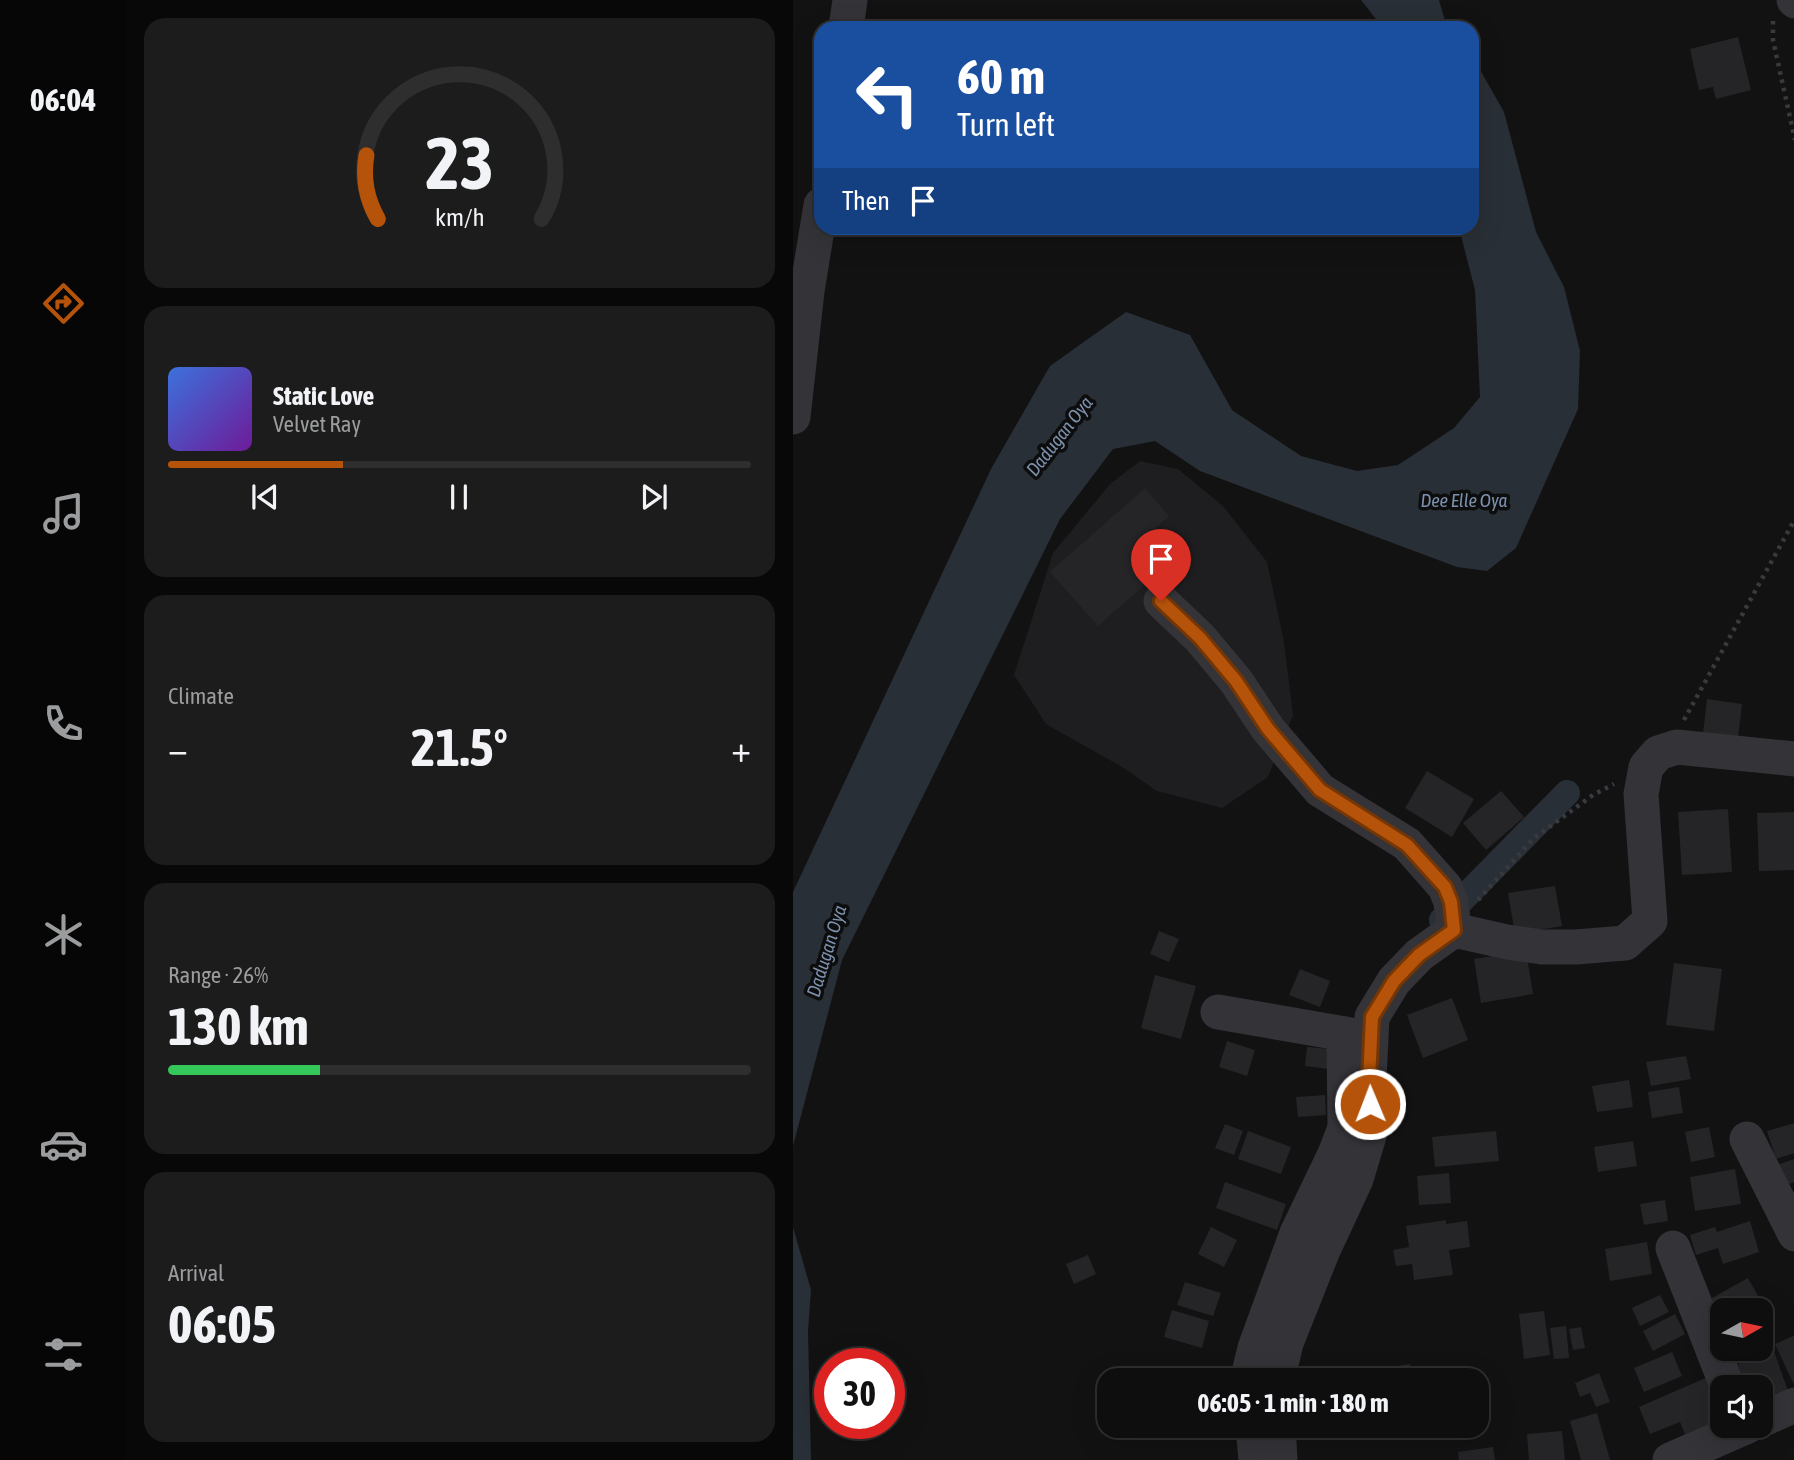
<!DOCTYPE html>
<meta charset="utf-8">
<style>
:root{--surface:#0e0e0e;--page:#1c1c1c;--text:#f1f3f6;--muted:#9b9c9e;--line:#2e2e2e;--accent:#b45309}
body{margin:0;font-family:"Asap Condensed",sans-serif;background:var(--page);color:var(--text);height:100vh;display:flex;flex-direction:column;font-size:26px;white-space:nowrap}
*{box-sizing:border-box;margin:0}
p{font-size:23px;color:var(--muted)}
.icon{flex:none;width:38px;height:38px;fill:none;stroke:currentColor;stroke-width:2;stroke-linecap:round;stroke-linejoin:round}
.map{position:relative;flex:1;overflow:hidden}
.details{display:flex;flex-direction:column;gap:18px;padding:18px;background:#080808;width:667px}
.details>*{flex:none}
.hud{position:absolute;left:21px;top:21px;width:665px;height:214px;border-radius:21px;box-shadow:0 7px 28px #0002,0 0 0 2px var(--line);background:#1a4fa0;color:#fff;overflow:hidden}
.needle{width:46px;rotate:81deg}
.fabs{position:absolute;left:917px;top:1298px;display:grid;gap:14px}
.fabs a{display:grid;place-items:center;width:63px;height:63px;border-radius:14px;background:var(--surface);box-shadow:0 7px 28px #0002,0 0 0 2px var(--line);font-size:35px}
.speed{position:absolute;left:21px;top:1348px;display:flex;gap:14px;font-size:35px;font-weight:700;text-align:center}
.speed>*{display:grid;place-content:center;width:91px;height:91px;border-radius:50%;background:var(--surface);box-shadow:0 7px 28px #0002,0 0 0 2px var(--line);line-height:1}
.speed .limit{border:10px solid #d22;background:#fff;color:#111}
.pin{position:absolute;display:grid;place-items:center;width:60px;height:60px;color:#fff;margin:-72px -30px;border-radius:50% 50% 50% 0;rotate:-45deg;box-shadow:0 0 7px #0007}
.pin .icon{rotate:45deg}
.me{position:absolute;width:77px;margin:-38px;rotate:359deg;stroke-linejoin:round;filter:drop-shadow(0 0 5px #0008)}
.turn{display:flex;align-items:center;gap:24px;height:147px;padding:0 28px;font-size:32px}
.turn .icon{width:91px;height:91px;stroke-width:2.5}
.turn b{display:block;font-size:49px;line-height:60px}
.then{display:flex;align-items:center;height:66px;padding:0 28px;background:#0003;gap:14px;font-size:26px}
.big{font-size:52px;font-weight:700;line-height:1.1}
.details .widget{flex:1;display:flex;flex-direction:column;justify-content:center;gap:10px;min-width:0;padding:0 24px;border-radius:21px;background:var(--page)}
.details .dial{align-items:center;gap:0}
.dial svg{height:182px;overflow:visible;fill:none;stroke:var(--line);stroke-width:7;stroke-linecap:round;text-anchor:middle}
.dial text{fill:var(--text);stroke:none}
.song{display:flex;align-items:center;gap:21px}
.cover{width:84px;height:84px;border-radius:10px;background:linear-gradient(135deg,hsl(220 70% 55%),hsl(280 70% 35%))}
.played{height:7px;border-radius:4px;background:linear-gradient(90deg,var(--accent) 30%,var(--line) 30%)}
.keys{display:flex;justify-content:space-around;direction:ltr}
.heat{display:flex;justify-content:space-between;align-items:center;font-size:38px;direction:ltr}
.charge{height:10px;border-radius:5px;background:linear-gradient(90deg,#34c759 26%,var(--line) 0)}
.trip{position:absolute;left:304px;top:1368px;width:392px;height:70px;border-radius:21px;background:var(--surface);box-shadow:0 7px 28px #0002,0 0 0 2px var(--line);font-weight:700;line-height:70px;text-align:center}
main{display:flex;flex:1;min-height:0}
.menu{display:flex;flex-direction:column;width:126px;justify-content:space-around;align-items:center;background:#060606;color:var(--muted)}
.menu .icon{width:49px;height:49px}
.menu .current{color:var(--accent)}
.menu b{font-size:32px;color:var(--text)}
.map>svg:first-child{display:block}
</style>
<main>
<nav class="menu">
<b>06:04</b>
<svg class="icon current" aria-label="directions" viewBox="0 0 24 24"><path d="M12 3l9 9-9 9-9-9zM9 14v-3h6M13 9l2 2-2 2"/></svg>
<svg class="icon" aria-label="music" viewBox="0 0 24 24"><path d="M9 18V5l10-2v13"/><circle cx="6" cy="18" r="3"/><circle cx="16" cy="16" r="3"/></svg>
<svg class="icon" aria-label="phone" viewBox="0 0 24 24"><path d="M5 4h4l2 5-3 2q2 4 5 5l2-3 5 2v4C11 20 4 13 5 4z"/></svg>
<svg class="icon" aria-label="climate" viewBox="0 0 24 24"><path d="M12 3v18M4 7l16 10M4 17L20 7"/></svg>
<svg class="icon" aria-label="car" viewBox="0 0 24 24"><path d="M5 17H2v-5l4-1 3-4h7l3 4 3 1v5h-3M9 17h6M6 11h13"/><circle cx="7" cy="17" r="2"/><circle cx="17" cy="17" r="2"/></svg>
<svg class="icon" aria-label="filters" viewBox="0 0 24 24"><path d="M4 7h16M4 17h16"/><circle cx="9" cy="7" r="2"/><circle cx="15" cy="17" r="2"/></svg>
</nav>
<section class="details">
<div class="widget dial"><svg viewBox="0 0 100 80">
<path d="M14 69A42 42 0 1 1 86 69"/>
<path d="M14 69A42 42 0 0 1 9 41" stroke="#b45309"/>
<text x="50" y="56" font-size="32" font-weight="700">23</text>
<text x="50" y="72" font-size="11">km/h</text>
</svg></div>
<div class="widget">
<div class="song"><i class="cover"></i><div><b>Static Love</b><p>Velvet Ray</p></div></div>
<div class="played"></div>
<div class="keys"><svg class="icon" aria-label="previous" viewBox="0 0 24 24"><path d="M18 5L8 12l10 7zM5 5v14"/></svg><svg class="icon" aria-label="pause" viewBox="0 0 24 24"><path d="M8 5v14M16 5v14"/></svg><svg class="icon" aria-label="next" viewBox="0 0 24 24"><path d="M6 5l10 7-10 7zM19 5v14"/></svg></div>
</div>
<div class="widget"><p>Climate</p>
<div class="heat"><a>−</a><b class="big">21.5°</b><a>+</a></div>
</div>
<div class="widget"><p>Range · 26%</p><b class="big">130 km</b><div class="charge"></div></div>
<div class="widget"><p>Arrival</p><b class="big">06:05</b></div>
</section>
<div class="map">
<svg width="1002" height="1460" viewBox="0 0 1002 1460">
<rect width="100%" height="100%" fill="#121213"/>
<!-- built -->
<path fill="#1e1e20" d="M347,461L385,469L430,506L474,562L491,642L500,715L475,777L429,808L364,791L329,767L253,724L221,675L260,553L317,484Z"/>
<!-- water -->
<g fill="#292f36">
<path d="M568,0H646L654,28H590Z"/>
<path d="M679,61L686,68L711,112L743,232L771,287L787,351L785,409L723,548L694,571L664,567L407,471L362,441L320,449L267,519L49,960L0,1146V892L198,469L257,366L333,312L397,335L439,410L508,456L564,471L605,465L661,428L687,397L682,290L666,228H679Z"/>
<path d="M0,1227L18,1290L15,1331L18,1460H0Z"/>
</g>
<g fill="none" stroke-linecap="round" stroke-linejoin="round">
<!-- canal -->
<path stroke="#292f36" stroke-width="26" d="M649,920L774,793"/>
</g>
<!-- building -->
<g fill="#252527">
<path d="M945,37L958,90L923,99L920,87L906,90L897,49Z"/>
<path d="M352,488L376,516L343,546L366,572L305,626L257,572Z"/>
<path d="M914,699L949,704L945,738L910,734Z"/>
<path d="M634,771L681,799L659,837L612,808Z"/>
<path d="M708,791L731,817L693,850L670,823Z"/>
<path d="M935,809L939,872L889,875L885,812Z"/>
<path d="M1002,812V870L966,871L964,813Z"/>
<path d="M762,886L769,926L722,934L715,893Z"/>
<path d="M366,931L386,939L376,962L357,954Z"/>
<path d="M733,951L740,994L688,1003L681,959Z"/>
<path d="M881,963L929,969L921,1031L873,1025Z"/>
<path d="M507,969L537,981L527,1007L496,995Z"/>
<path d="M362,975L403,986L388,1039L348,1028Z"/>
<path d="M659,998L675,1040L630,1058L614,1015Z"/>
<path d="M434,1041L462,1050L454,1076L426,1067Z"/>
<path d="M514,1047L537,1049L535,1069L512,1066Z"/>
<path d="M893,1056L898,1079L858,1086L853,1062Z"/>
<path d="M836,1080L840,1107L804,1112L799,1086Z"/>
<path d="M886,1087L890,1113L859,1118L855,1092Z"/>
<path d="M532,1095L533,1115L505,1117L503,1097Z"/>
<path d="M1002,1123V1153L983,1159L974,1131Z"/>
<path d="M432,1124L450,1131L441,1155L422,1148Z"/>
<path d="M916,1127L922,1157L898,1162L892,1132Z"/>
<path d="M455,1131L498,1147L488,1174L445,1159Z"/>
<path d="M703,1131L706,1161L642,1167L639,1137Z"/>
<path d="M840,1141L844,1166L805,1172L801,1147Z"/>
<path d="M1002,1159V1182L987,1187L980,1166Z"/>
<path d="M942,1169L948,1204L902,1211L897,1177Z"/>
<path d="M656,1173L658,1203L626,1205L624,1176Z"/>
<path d="M432,1182L493,1204L484,1230L423,1208Z"/>
<path d="M872,1200L875,1221L851,1225L847,1204Z"/>
<path d="M653,1220V1224L674,1221L677,1247L656,1250L660,1275L621,1280L619,1264L603,1266L600,1250L616,1247L613,1226Z"/>
<path d="M957,1221L966,1252L930,1264L925,1248L903,1255L897,1235L922,1227L924,1232Z"/>
<path d="M418,1227L444,1240L431,1267L405,1254Z"/>
<path d="M854,1242L859,1274L817,1281L812,1249Z"/>
<path d="M295,1255L303,1274L281,1284L273,1264Z"/>
<path d="M955,1278L969,1303L953,1311H929V1324L917,1299Z"/>
<path d="M392,1282L428,1293L420,1316L384,1305Z"/>
<path d="M867,1295L876,1312L847,1326L839,1308Z"/>
<path d="M379,1310L416,1321L409,1348L371,1337Z"/>
<path d="M751,1311L757,1355L731,1359L726,1314Z"/>
<path d="M882,1314L892,1334L860,1351L850,1331Z"/>
<path d="M773,1326L776,1358L761,1359L757,1328Z"/>
<path d="M788,1327L792,1348L780,1350L776,1329Z"/>
<path d="M1002,1335V1387L982,1344Z"/>
<path d="M981,1351L996,1394L968,1403V1388H953L945,1364Z"/>
<path d="M879,1352L889,1376L851,1392L841,1368Z"/>
<path d="M617,1364L619,1381H586L584,1369Z"/>
<path d="M806,1373L817,1402L803,1407L797,1393L787,1397L782,1383Z"/>
<path d="M917,1376L929,1404L922,1406L929,1422L895,1441L887,1422L857,1434L846,1407Z"/>
<path d="M804,1413L817,1460H788L777,1421Z"/>
<path d="M769,1431L772,1460H736L734,1434Z"/>
<path d="M700,1447L702,1460H666L665,1452Z"/>
</g>
<g fill="none" stroke-linecap="round" stroke-linejoin="round">
<!-- path -->
<g stroke="#393a3f" stroke-width="4.5" stroke-dasharray="3.5 5" stroke-linecap="butt">
<path d="M980,21V40L1002,140"/>
<path d="M891,720L1002,519"/>
<path d="M685,900L741,838L800,795L821,784"/>
</g>
<!-- minor -->
<g stroke="#333338" stroke-width="35">
<path d="M1001,0L1002,1"/>
<path d="M53,28L57,0"/>
<path d="M0,417L14,291L28,205"/>
<path d="M368,601L407,638L443,681L475,729L527,790L614,844L652,887L658,902L661,930"/>
<path d="M425,1012L575,1038"/>
<path d="M954,1139L1002,1234"/>
<path d="M880,1248L935,1388"/>
<path d="M454,1381L462,1348L504,1233L542,1154L552,1128L551,1034"/>
<path d="M484,1381L493,1343L530,1250L563,1179L578,1129L576,1080L579,1017L601,981L626,955L661,930L714,942L749,947H783L832,943L857,921L848,794L853,767L865,753L884,747L1002,759"/>
<path d="M968,1420L1002,1405"/>
<path d="M460,1426L463,1460"/>
<path d="M485,1426L487,1460"/>
<path d="M877,1460L955,1426"/>
</g>
</g>
<g fill="none" stroke-linecap="round" stroke-linejoin="round">
<!-- route casing -->
<g stroke="#753606" stroke-width="18">
<path id="route" d="M368,601L407,638L443,681L475,729L527,790L614,845L652,887L658,902L661,930L626,955L601,981L579,1017L576,1080L577,1104"/>
</g>
<!-- route -->
<use href="#route" stroke="#b45309" stroke-width="12"/>
</g>
<g text-anchor="middle" dominant-baseline="central" stroke-width="7" stroke-linejoin="round" paint-order="stroke">
<!-- water labels -->
<g font-size="19" font-style="italic" fill="#7c91ad" stroke="#0d0d0e">
<text transform="translate(266 436) rotate(-52)">Dadugan Oya</text>
<text x="671" y="500">Dee Elle Oya</text>
<text transform="translate(33 951) rotate(-73)">Dadugan Oya</text>
</g>
</g>
</svg>
<div class="fabs">
<a><svg class="needle" viewBox="-14 -14 28 28"><path d="M0-13l5 13h-10z" fill="#e53935"/><path d="M0 13l5-13h-10z" fill="#9b9c9e"/></svg></a>
<a><svg class="icon" aria-label="sound" viewBox="0 0 24 24"><path d="M4 9h4l5-4v14l-5-4H4zM17 9q2 3 0 6"/></svg></a>
</div>
<div class="speed"><div class="limit">30</div></div>
<div class="pin" style="left:368px;top:601px;background:#d93025"><svg class="icon" aria-label="arrive" viewBox="0 0 24 24"><path d="M6 21V4h12l-3 4 3 4H6"/></svg></div>
<svg class="me" style="left:577px;top:1104px" viewBox="-20 -20 40 40"><circle r="17" fill="#b45309" stroke="#fff" stroke-width="3"/><path d="M0-11L8 9 0 5-8 9z" fill="#fff"/></svg>
<div class="trip">06:05 · 1 min · 180 m</div>
<div class="hud">
<div class="turn"><svg class="icon" aria-label="left" viewBox="0 0 24 24"><path d="M17 20v-9H6M10 6l-5 5 5 5"/></svg><div><b>60 m</b>Turn left</div></div>
<div class="then">Then<svg class="icon" aria-label="arrive" viewBox="0 0 24 24"><path d="M6 21V4h12l-3 4 3 4H6"/></svg></div>
</div>
</div>
</main>
